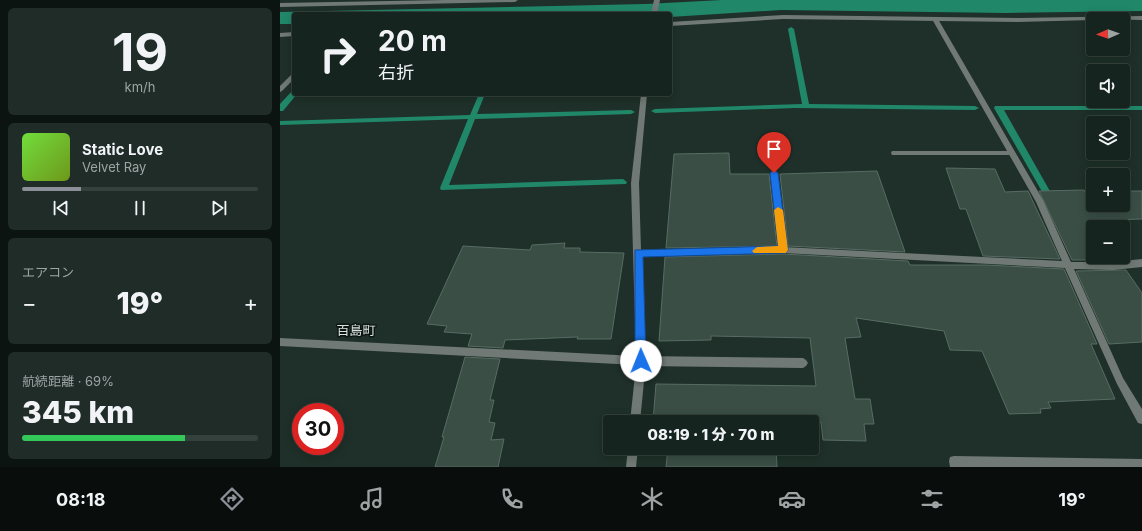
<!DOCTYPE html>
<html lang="ja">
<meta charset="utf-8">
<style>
:root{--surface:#16241f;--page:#1f2c28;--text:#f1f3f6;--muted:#9ea4a4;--line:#35413d;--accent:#8c9099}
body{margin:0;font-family:Inter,"Noto Sans JP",sans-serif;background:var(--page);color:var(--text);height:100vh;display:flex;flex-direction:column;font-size:15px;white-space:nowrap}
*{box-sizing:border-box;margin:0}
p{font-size:13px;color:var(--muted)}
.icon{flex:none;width:22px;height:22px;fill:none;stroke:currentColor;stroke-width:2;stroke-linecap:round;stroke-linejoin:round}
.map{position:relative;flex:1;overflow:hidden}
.side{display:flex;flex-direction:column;gap:8px;padding:8px;background:#0c1411;width:280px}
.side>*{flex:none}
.guide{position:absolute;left:12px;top:12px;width:380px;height:84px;border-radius:4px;box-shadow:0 2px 10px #0003,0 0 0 1px var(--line);background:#16241f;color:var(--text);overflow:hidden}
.needle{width:26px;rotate:268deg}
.buttons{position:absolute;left:806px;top:12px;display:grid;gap:8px}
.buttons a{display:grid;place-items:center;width:44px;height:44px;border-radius:4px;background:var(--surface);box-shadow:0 2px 10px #0003,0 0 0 1px var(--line);font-size:20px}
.speed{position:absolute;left:12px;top:403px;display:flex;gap:8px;font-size:20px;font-weight:700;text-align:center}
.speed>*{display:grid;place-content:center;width:52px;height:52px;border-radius:50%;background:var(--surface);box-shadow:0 2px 10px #0003,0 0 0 1px var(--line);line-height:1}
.speed .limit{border:6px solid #d22;background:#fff;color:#111}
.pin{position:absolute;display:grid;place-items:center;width:34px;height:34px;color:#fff;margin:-41px -17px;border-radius:50% 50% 50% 0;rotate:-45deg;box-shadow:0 0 4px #0007}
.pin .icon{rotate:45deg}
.me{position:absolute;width:44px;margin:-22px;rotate:359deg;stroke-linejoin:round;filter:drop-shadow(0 0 3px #0008)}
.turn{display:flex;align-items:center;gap:14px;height:84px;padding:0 20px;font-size:18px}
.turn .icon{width:52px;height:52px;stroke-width:2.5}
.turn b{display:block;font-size:28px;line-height:34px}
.big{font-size:30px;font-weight:800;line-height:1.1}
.side .tile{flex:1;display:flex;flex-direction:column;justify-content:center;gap:6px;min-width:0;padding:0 14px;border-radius:6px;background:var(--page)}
.side .dial{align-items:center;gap:0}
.dial b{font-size:52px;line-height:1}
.song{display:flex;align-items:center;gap:12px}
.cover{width:48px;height:48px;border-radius:6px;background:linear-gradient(135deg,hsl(100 70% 55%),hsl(80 70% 35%))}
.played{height:4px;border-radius:2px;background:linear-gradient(90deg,var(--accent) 25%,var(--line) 25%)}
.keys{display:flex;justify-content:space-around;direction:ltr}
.heat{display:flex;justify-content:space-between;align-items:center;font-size:22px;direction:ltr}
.charge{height:6px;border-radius:3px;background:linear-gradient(90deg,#34c759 69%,var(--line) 0)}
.trip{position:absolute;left:323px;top:415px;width:216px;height:40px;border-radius:4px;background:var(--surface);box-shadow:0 2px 10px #0003,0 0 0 1px var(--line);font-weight:800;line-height:40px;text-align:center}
.tabs{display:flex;height:64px;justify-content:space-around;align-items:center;background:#090e0c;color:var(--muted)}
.tabs .icon{width:28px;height:28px}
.tabs .on{color:var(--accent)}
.tabs b{font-size:18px;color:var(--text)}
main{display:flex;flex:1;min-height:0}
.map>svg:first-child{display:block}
</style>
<main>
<section class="side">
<div class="tile dial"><b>19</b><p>km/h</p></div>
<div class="tile">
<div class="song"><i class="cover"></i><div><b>Static Love</b><p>Velvet Ray</p></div></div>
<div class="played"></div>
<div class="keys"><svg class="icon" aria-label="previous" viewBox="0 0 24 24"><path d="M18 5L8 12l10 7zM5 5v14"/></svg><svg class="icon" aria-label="pause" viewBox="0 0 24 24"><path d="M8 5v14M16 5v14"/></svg><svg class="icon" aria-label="next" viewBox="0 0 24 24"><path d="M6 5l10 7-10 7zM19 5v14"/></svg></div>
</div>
<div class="tile"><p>エアコン</p>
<div class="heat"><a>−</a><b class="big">19°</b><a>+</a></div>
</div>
<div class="tile"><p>航続距離 · 69%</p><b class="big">345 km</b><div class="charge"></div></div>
</section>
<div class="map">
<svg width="862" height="467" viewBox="0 0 862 467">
<rect width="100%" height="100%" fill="#1e3029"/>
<!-- water -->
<path fill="#218769" d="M442,0H862V11L726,13L501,10L390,17V14H14V24H0V12L366,4Z"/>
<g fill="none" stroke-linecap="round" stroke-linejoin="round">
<!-- stream -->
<g fill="#218769" fill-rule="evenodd">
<path d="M511,27L514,29L529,104L695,106L699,108L695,110L515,108L375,113L371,111L375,109L522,104L508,29Z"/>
<path d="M12,91H14V94H17L3,111H0V104Z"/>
<path d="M199,94H205L197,114L351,110L355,112L351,114L195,119L169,185L343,179L347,182L346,184L161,190L160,188L188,119L0,125V121L190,115Z"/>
<path d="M715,106H862V110H724L775,200L771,203L768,202L714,108Z"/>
</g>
</g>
<!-- building -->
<g fill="#3a4e46" stroke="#576c63">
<path d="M449,153L450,174H489L497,246L386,248L394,154Z"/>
<path d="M666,168L715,169L725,192L748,191L780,259L703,256L686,209H680Z"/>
<path d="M597,171L625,252L508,246L500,174Z"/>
<path d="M804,190L805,192H813V205H843V191H862V219L830,220L835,227H813V257H837L839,260H792L759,191Z"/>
<path d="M285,243L284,248H300V252L344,253L331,339H297L298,337L225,340L223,348L188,346L192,334L164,332L167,326L147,324L183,246L250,250L252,245Z"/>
<path d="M503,254L628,261L630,265H706L784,269L817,344H811L835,399L768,402L771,408L760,409L761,413L729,414L702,351L670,350L664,331L576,318L581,337L565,338L575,399H590L594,424H584L586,441L543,440L541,422H373L376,384L536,386L530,338L431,336V340L379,341L385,257Z"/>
<path d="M846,270L862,293V342L829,344L796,271Z"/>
<path d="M185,357L220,359L210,400H214L209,422L215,423L211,440L224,439L218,467H155L164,437H162Z"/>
<path d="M388,448H496L497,467H386Z"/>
</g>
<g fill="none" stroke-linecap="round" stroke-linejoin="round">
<!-- service -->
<g fill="#707975" fill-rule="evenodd">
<path d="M612,151H732L735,153L732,155H612L611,153Z"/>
<path d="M494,170L498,173L507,250L506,252H500L499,250L490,173Z"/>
<path d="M361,356L523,358L526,360L528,363L526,366L523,368L361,366L358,364L356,361L358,358Z"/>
</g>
<!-- minor -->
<g fill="#707975" fill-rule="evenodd">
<path d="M164,0H238L235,2L0,7V3Z"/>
<path d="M374,0H380L377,14H371Z"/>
<path d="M655,17L658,19L763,200L791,262H833L862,259V267L833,270L794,269L843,378L862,409V424L858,423L837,384L785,268L503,253L362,256L366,361L360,422H350L356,365L0,346V338L356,356L351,183L361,94H367L359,183L361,250L503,247L782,261L756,202L652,19Z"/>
<path d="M14,73V79L2,91L0,92V86L12,74Z"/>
<path d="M348,448H358L356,467H346Z"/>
<path d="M674,456L862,459V467H670L669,461L670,457Z"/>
</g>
<!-- tertiary -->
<g fill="#707975" fill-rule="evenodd">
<path d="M503,15L738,18L862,16V20L813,19V20L738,22L503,19L390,26V22Z"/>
<path d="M14,32V36L0,37V33Z"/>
</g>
</g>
<!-- route -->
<path fill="#1a73e8" stroke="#114b97" d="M494,170L498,173L508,250L506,253L363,257L366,361L365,365L361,367L357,365L355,361V250L498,246L490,173Z"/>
<!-- slow -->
<path fill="#f59e0b" d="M498,207L503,210L508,250L506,253H474L472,251L477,247L498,246L494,210Z"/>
<g text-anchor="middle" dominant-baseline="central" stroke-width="3" stroke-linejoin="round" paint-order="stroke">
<!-- quarter labels -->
<g font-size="13" fill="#d9e4df" stroke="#0e1613">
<text x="76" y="330">百島町</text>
</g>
</g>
</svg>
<div class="buttons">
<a><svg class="needle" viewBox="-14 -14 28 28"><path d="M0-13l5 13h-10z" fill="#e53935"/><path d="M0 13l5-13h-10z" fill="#9ea4a4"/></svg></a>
<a><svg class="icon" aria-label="sound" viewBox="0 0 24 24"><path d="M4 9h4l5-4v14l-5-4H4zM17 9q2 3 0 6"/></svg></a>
<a><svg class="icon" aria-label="layers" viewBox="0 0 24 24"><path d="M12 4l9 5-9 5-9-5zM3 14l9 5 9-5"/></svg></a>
<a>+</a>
<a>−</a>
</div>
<div class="speed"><div class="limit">30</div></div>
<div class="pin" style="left:494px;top:173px;background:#d93025"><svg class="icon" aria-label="arrive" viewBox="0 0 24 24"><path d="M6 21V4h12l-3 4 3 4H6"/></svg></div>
<svg class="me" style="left:361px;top:361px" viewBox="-20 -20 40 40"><circle r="19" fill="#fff"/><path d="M0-13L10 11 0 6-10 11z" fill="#1a73e8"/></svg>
<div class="trip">08:19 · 1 分 · 70 m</div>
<div class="guide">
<div class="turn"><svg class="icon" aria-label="right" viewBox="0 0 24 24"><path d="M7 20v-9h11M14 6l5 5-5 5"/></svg><div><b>20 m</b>右折</div></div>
</div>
</div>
</main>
<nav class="tabs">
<b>08:18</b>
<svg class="icon on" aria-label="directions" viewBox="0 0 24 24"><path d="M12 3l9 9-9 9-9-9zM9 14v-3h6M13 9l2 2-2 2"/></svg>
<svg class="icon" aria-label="music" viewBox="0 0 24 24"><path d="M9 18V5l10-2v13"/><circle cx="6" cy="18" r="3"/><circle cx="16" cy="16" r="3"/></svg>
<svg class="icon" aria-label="phone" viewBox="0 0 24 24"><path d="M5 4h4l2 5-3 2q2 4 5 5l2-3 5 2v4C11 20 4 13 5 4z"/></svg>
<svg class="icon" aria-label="climate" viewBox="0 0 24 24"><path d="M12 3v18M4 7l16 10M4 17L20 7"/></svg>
<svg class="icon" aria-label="car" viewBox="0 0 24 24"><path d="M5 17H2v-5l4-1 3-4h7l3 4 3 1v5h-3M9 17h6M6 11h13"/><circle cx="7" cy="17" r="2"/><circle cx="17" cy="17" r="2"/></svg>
<svg class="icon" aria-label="filters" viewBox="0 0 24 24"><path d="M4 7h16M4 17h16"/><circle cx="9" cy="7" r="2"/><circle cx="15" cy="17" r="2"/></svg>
<b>19°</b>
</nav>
